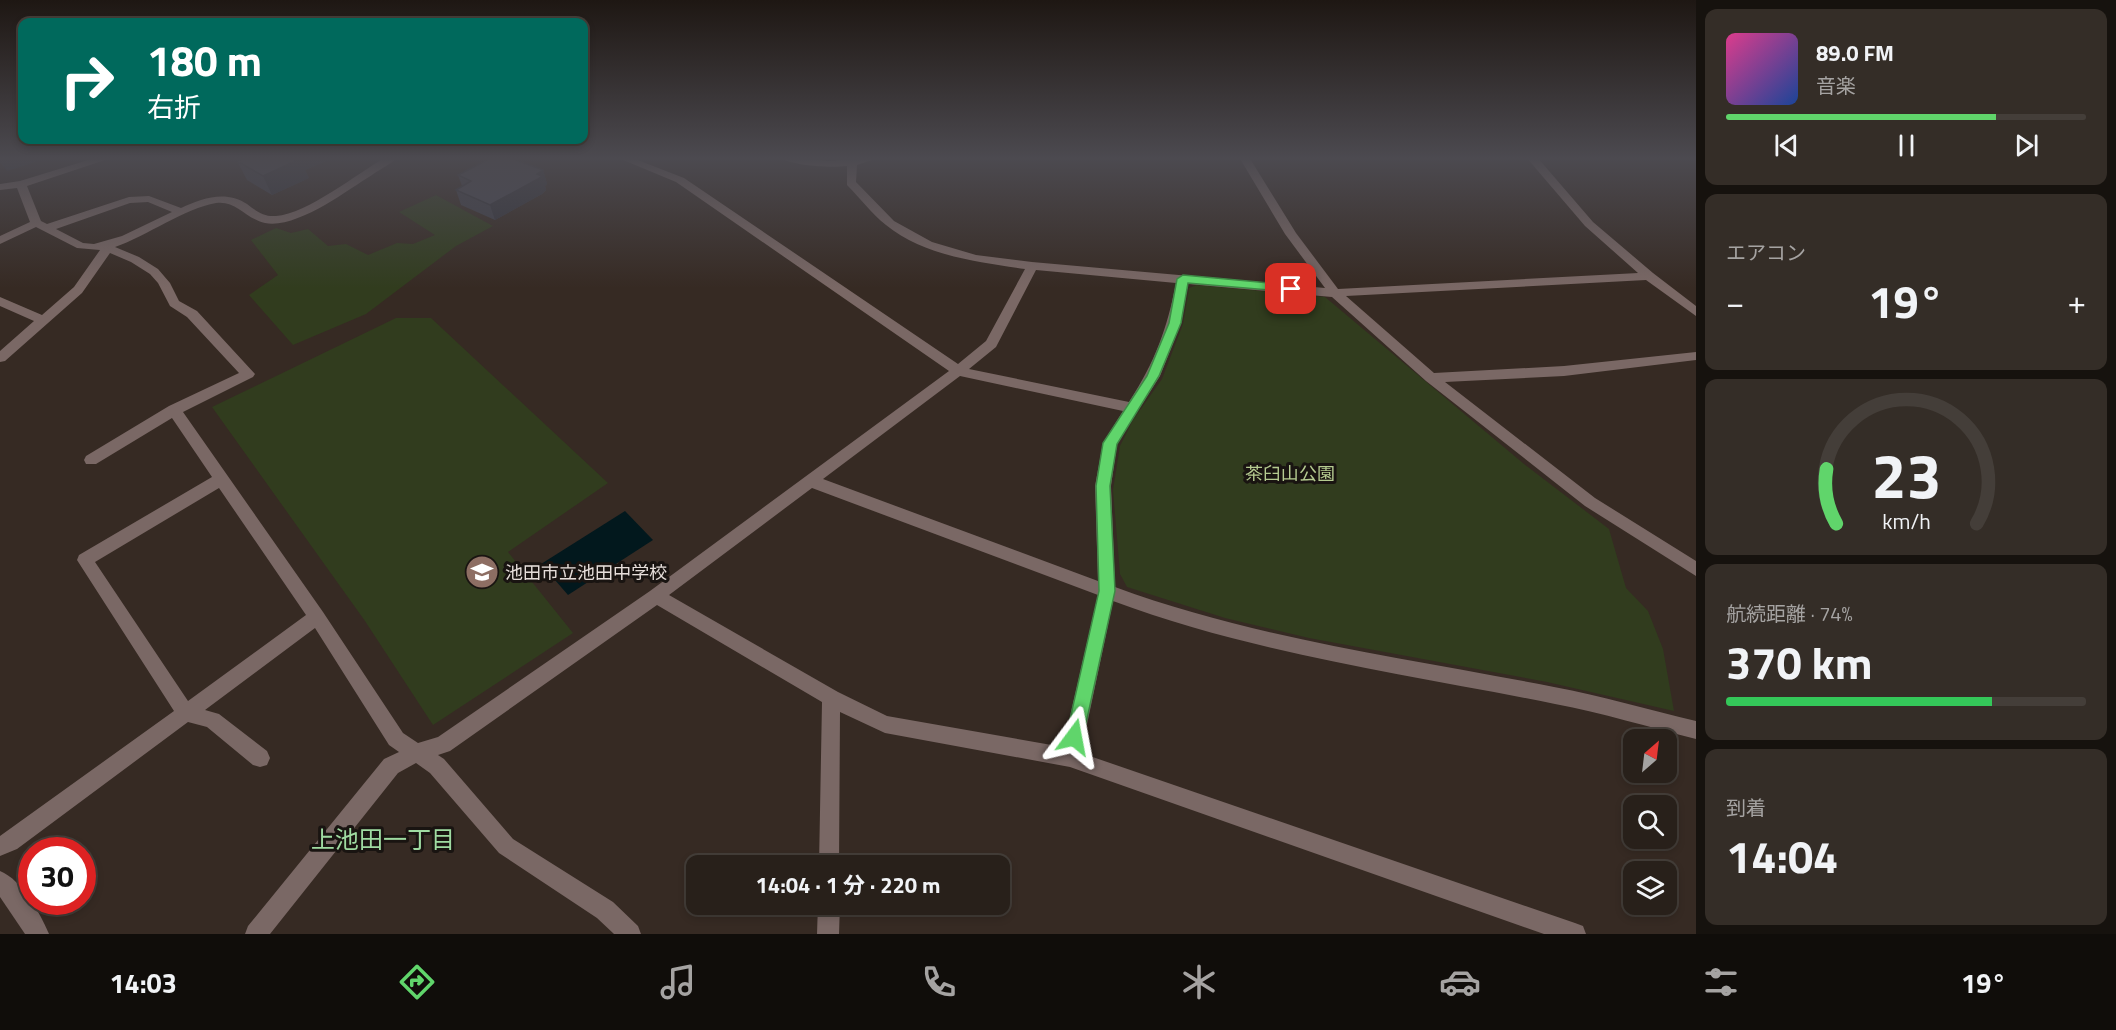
<!DOCTYPE html>
<html lang="ja">
<meta charset="utf-8">
<style>
:root{--surface:#28201a;--page:#342d27;--text:#f1f3f6;--muted:#a5a3a2;--line:#443e39;--accent:#60d56b}
body{margin:0;font-family:"Titillium Web","Noto Sans JP",sans-serif;background:var(--page);color:var(--text);height:100vh;display:flex;flex-direction:column;font-size:22px;white-space:nowrap}
*{box-sizing:border-box;margin:0}
p{font-size:20px;color:var(--muted)}
.icon{flex:none;width:33px;height:33px;fill:none;stroke:currentColor;stroke-width:2;stroke-linecap:round;stroke-linejoin:round}
.map{position:relative;flex:1;overflow:hidden}
.drawer{display:flex;flex-direction:column;gap:9px;padding:9px;background:#16120e;width:420px}
.drawer>*{flex:none}
.hud{position:absolute;left:18px;top:18px;width:570px;height:126px;border-radius:12px;box-shadow:0 3px 9px #0003,0 0 0 2px var(--line);background:#00695c;color:#fff;overflow:hidden}
.needle{width:39px;rotate:28deg}
.fabs{position:absolute;left:1623px;top:729px;display:grid;gap:12px}
.fabs a{display:grid;place-items:center;width:54px;height:54px;border-radius:12px;background:var(--surface);box-shadow:0 3px 9px #0003,0 0 0 2px var(--line);font-size:30px}
.speed{position:absolute;left:18px;top:837px;display:flex;gap:12px;font-size:30px;font-weight:700;text-align:center}
.speed>*{display:grid;place-content:center;width:78px;height:78px;border-radius:50%;background:var(--surface);box-shadow:0 3px 9px #0003,0 0 0 2px var(--line);line-height:1}
.speed .limit{border:9px solid #d22;background:#fff;color:#111}
.pin{position:absolute;display:grid;place-items:center;width:51px;height:51px;color:#fff;margin:-26px;border-radius:12px;box-shadow:0 3px 9px #0006}
.me{position:absolute;width:66px;margin:-33px;rotate:13deg;stroke-linejoin:round;filter:drop-shadow(0 0 4px #0008)}
.turn{display:flex;align-items:center;gap:21px;height:126px;padding:0 30px;font-size:27px}
.turn .icon{width:78px;height:78px;stroke-width:2.5}
.turn b{display:block;font-size:42px;line-height:51px}
.big{font-size:45px;font-weight:700;line-height:1.1}
.drawer .widget{flex:1;display:flex;flex-direction:column;justify-content:center;gap:9px;min-width:0;padding:0 21px;border-radius:12px;background:var(--page)}
.drawer .dial{align-items:center;gap:0}
.dial svg{height:156px;overflow:visible;fill:none;stroke:var(--line);stroke-width:7;stroke-linecap:round;text-anchor:middle}
.dial text{fill:var(--text);stroke:none}
.song{display:flex;align-items:center;gap:18px}
.cover{width:72px;height:72px;border-radius:9px;background:linear-gradient(135deg,hsl(330 70% 55%),hsl(220 70% 35%))}
.played{height:6px;border-radius:3px;background:linear-gradient(90deg,var(--accent) 75%,var(--line) 75%)}
.keys{display:flex;justify-content:space-around;direction:ltr}
.heat{display:flex;justify-content:space-between;align-items:center;font-size:33px;direction:ltr}
.charge{height:9px;border-radius:4px;background:linear-gradient(90deg,#34c759 74%,var(--line) 0)}
.trip{position:absolute;left:686px;top:855px;width:324px;height:60px;border-radius:12px;background:var(--surface);box-shadow:0 3px 9px #0003,0 0 0 2px var(--line);font-weight:700;line-height:60px;text-align:center}
.tabs{display:flex;height:96px;justify-content:space-around;align-items:center;background:#100d0a;color:var(--muted)}
.tabs .icon{width:42px;height:42px}
.tabs .selected{color:var(--accent)}
.tabs b{font-size:27px;color:var(--text)}
main{display:flex;flex:1;min-height:0}
.map>svg:first-child{display:block}
</style>
<main>
<div class="map">
<svg width="1696" height="934" viewBox="0 0 1696 934">
<rect width="100%" height="100%" fill="#362a23"/>
<!-- green -->
<g fill="#313c1e">
<path d="M436,195L493,226L456,246L366,314L293,345L249,295L278,275L251,240L276,228L291,233L308,229L328,246L346,244L368,255L397,243L413,244L435,235L399,212Z"/>
<path d="M1197,285L1325,297L1524,464L1609,529L1626,588L1648,611L1663,649L1674,711L1547,682L1309,638L1225,618L1127,587L1120,574L1113,490L1120,446L1133,420L1162,379L1183,324L1189,288Z"/>
<path d="M396,318H431L608,483L508,552L573,633L433,725L365,621L212,407Z"/>
</g>
<!-- water -->
<path fill="#02181d" d="M625,511L653,540L568,595L541,564Z"/>
<g fill="none" stroke-linecap="round" stroke-linejoin="round">
<!-- minor -->
<g fill="#7a6865" fill-rule="evenodd">
<path d="M98,157H114L27,186L41,221L47,224L129,197L149,196L181,208C202,198 226,190 247,204C256,211 264,217 276,216C307,214 358,173 386,157H398C391,164 380,169 372,175C346,191 297,229 265,223C246,219 236,200 216,203C185,208 147,236 115,247L139,257L158,269L170,283L179,301L197,311L255,374L253,377L183,412L323,612L403,733L418,743L438,737L650,591L949,371L676,182L616,157H630L684,178L958,364L986,341L1025,269C978,262 924,256 886,225C872,214 860,198 847,185V166C831,168 791,166 779,157L830,161L881,157L857,165L856,182L894,221L932,242L976,255L1032,262L1325,288L1285,234L1239,157H1249L1296,233L1338,289L1638,273L1585,226L1526,157H1537L1593,222L1653,273L1696,306V316L1646,280L1346,296L1434,373L1564,366L1696,352V360L1564,376L1445,382L1595,498L1696,561V576L1585,506L1426,381L1332,297L1188,284L1181,323L1160,376L1117,443L1111,486L1115,587C1256,639 1407,658 1554,687C1602,696 1649,710 1696,721V739C1649,727 1602,713 1555,704C1407,674 1255,654 1113,601L1081,753L1575,923L1583,926L1586,934H1544L1070,767L885,733L840,712L839,866H819L822,702L657,605L450,751L438,755L444,759L513,839L613,902L638,926L641,934H614L597,918L499,853L430,773L416,763L398,773L270,934H245L248,926L384,759L399,752L389,745L315,628L205,710L219,714L267,751L270,758L267,765L260,767L253,765L207,727L188,722L17,849L0,856V836L174,711L77,560L79,555L212,477L172,418L96,464H86L84,460L86,456L169,406L239,373L187,317L170,306L158,283L150,274L131,262L110,253L82,293L5,361L0,362V351L34,321L0,306V297L42,315L74,287L100,250L77,248L36,227L0,244V236L30,222L17,188L0,190V184L20,181ZM148,202L172,212L122,236L94,244L83,243L56,229L130,203ZM1036,270L1176,283C1167,329 1155,362 1129,402L969,369L996,347ZM960,376L1123,411L1103,443L1095,486L1098,581L823,479ZM219,488L306,615L188,701L95,562ZM812,488L1098,595L1063,747L887,716L838,692L669,595Z"/>
<path d="M0,871C22,880 40,913 49,934H25L0,897Z"/>
<path d="M818,904H840L839,934H817Z"/>
</g>
</g>
<!-- wall -->
<g fill="#3f404b">
<path d="M233,157H335L305,170L309,178L272,195L247,180L237,161L238,160Z"/>
<path d="M543,170L547,184L545,186L546,190L542,194L495,220L461,205L456,190L462,186L458,175Z"/>
</g>
<!-- shaded-wall -->
<g fill="#33343d">
<path d="M0,157H51L7,171L0,162Z"/>
<path d="M292,157H335L305,170L309,178L272,195L263,176Z"/>
<path d="M543,170L547,184L545,186L546,190L542,194L495,220L490,205Z"/>
</g>
<!-- building -->
<g fill="#494a57" stroke="#33343d" stroke-width="1.5">
<path d="M246,157H295L300,159L263,176L237,161Z"/>
<path d="M493,157H508L543,170L537,174L542,176L538,179L490,205L456,190L471,181L458,175Z"/>
</g>
<!-- sky -->
<linearGradient id="sky" x2="0" y2="1"><stop stop-color="#1e1713"/><stop offset="0.55" stop-color="#4c4a50"/><stop offset="1" stop-color="#4c4a50" stop-opacity="0"/></linearGradient>
<rect width="1696" height="288" fill="url(#sky)"/>
<!-- route -->
<path fill="#60d56b" stroke="#3e8a46" stroke-width="1.5" d="M1183,275L1291,285L1297,289L1291,292L1188,283L1181,323L1159,376L1117,444L1110,486L1115,591L1083,737L1080,743L1074,745L1068,743L1066,737L1099,591L1096,486L1103,443L1147,376L1169,323L1177,279Z"/>
<!-- icons -->
<defs>
<g id="school-disc" transform="scale(1.725)"><circle r="9.5" fill="#8d6e63" stroke="#191411"/><path d="M0-5L7-2L0 1L-7-2ZM-4 1L0 2.5L4 1V4Q0 6-4 4Z" fill="#fff"/></g>
</defs>
<g fill-rule="evenodd">
<use href="#school-disc" x="482" y="572"/>
</g>
<g text-anchor="middle" dominant-baseline="central" stroke-width="6" stroke-linejoin="round" paint-order="stroke">
<!-- park labels -->
<g font-size="18" fill="#b5cb90" stroke="#191411">
<text x="1290" y="473">茶臼山公園</text>
</g>
<!-- poi labels -->
<g font-size="18" fill="#e6deda" stroke="#191411" text-anchor="start">
<text x="505" y="572">池田市立池田中学校</text>
</g>
<!-- near-neighbourhood labels -->
<g font-size="24" fill="#9fdba1" stroke="#191411">
<text x="383" y="839">上池田一丁目</text>
</g>
</g>
</svg>
<div class="fabs">
<a><svg class="needle" viewBox="-14 -14 28 28"><path d="M0-13l5 13h-10z" fill="#e53935"/><path d="M0 13l5-13h-10z" fill="#a5a3a2"/></svg></a>
<a><svg class="icon" aria-label="search" viewBox="0 0 24 24"><circle cx="10" cy="10" r="6"/><path d="M15 15l6 6"/></svg></a>
<a><svg class="icon" aria-label="layers" viewBox="0 0 24 24"><path d="M12 4l9 5-9 5-9-5zM3 14l9 5 9-5"/></svg></a>
</div>
<div class="speed"><div class="limit">30</div></div>
<div class="pin" style="left:1291px;top:289px;background:#d93025"><svg class="icon" aria-label="arrive" viewBox="0 0 24 24"><path d="M6 21V4h12l-3 4 3 4H6"/></svg></div>
<svg class="me" style="left:1074px;top:737px" viewBox="-20 -20 40 40"><path d="M0-17L14 15 0 8-14 15z" fill="#60d56b" stroke="#fff" stroke-width="4"/></svg>
<div class="trip">14:04 · 1 分 · 220 m</div>
<div class="hud">
<div class="turn"><svg class="icon" aria-label="right" viewBox="0 0 24 24"><path d="M7 20v-9h11M14 6l5 5-5 5"/></svg><div><b>180 m</b>右折</div></div>
</div>
</div>
<section class="drawer">
<div class="widget">
<div class="song"><i class="cover"></i><div><b>89.0 FM</b><p>音楽</p></div></div>
<div class="played"></div>
<div class="keys"><svg class="icon" aria-label="previous" viewBox="0 0 24 24"><path d="M18 5L8 12l10 7zM5 5v14"/></svg><svg class="icon" aria-label="pause" viewBox="0 0 24 24"><path d="M8 5v14M16 5v14"/></svg><svg class="icon" aria-label="next" viewBox="0 0 24 24"><path d="M6 5l10 7-10 7zM19 5v14"/></svg></div>
</div>
<div class="widget"><p>エアコン</p>
<div class="heat"><a>−</a><b class="big">19°</b><a>+</a></div>
</div>
<div class="widget dial"><svg viewBox="0 0 100 80">
<path d="M14 69A42 42 0 1 1 86 69"/>
<path d="M14 69A42 42 0 0 1 9 41" stroke="#60d56b"/>
<text x="50" y="56" font-size="32" font-weight="700">23</text>
<text x="50" y="72" font-size="11">km/h</text>
</svg></div>
<div class="widget"><p>航続距離 · 74%</p><b class="big">370 km</b><div class="charge"></div></div>
<div class="widget"><p>到着</p><b class="big">14:04</b></div>
</section>
</main>
<nav class="tabs">
<b>14:03</b>
<svg class="icon selected" aria-label="directions" viewBox="0 0 24 24"><path d="M12 3l9 9-9 9-9-9zM9 14v-3h6M13 9l2 2-2 2"/></svg>
<svg class="icon" aria-label="music" viewBox="0 0 24 24"><path d="M9 18V5l10-2v13"/><circle cx="6" cy="18" r="3"/><circle cx="16" cy="16" r="3"/></svg>
<svg class="icon" aria-label="phone" viewBox="0 0 24 24"><path d="M5 4h4l2 5-3 2q2 4 5 5l2-3 5 2v4C11 20 4 13 5 4z"/></svg>
<svg class="icon" aria-label="climate" viewBox="0 0 24 24"><path d="M12 3v18M4 7l16 10M4 17L20 7"/></svg>
<svg class="icon" aria-label="car" viewBox="0 0 24 24"><path d="M5 17H2v-5l4-1 3-4h7l3 4 3 1v5h-3M9 17h6M6 11h13"/><circle cx="7" cy="17" r="2"/><circle cx="17" cy="17" r="2"/></svg>
<svg class="icon" aria-label="filters" viewBox="0 0 24 24"><path d="M4 7h16M4 17h16"/><circle cx="9" cy="7" r="2"/><circle cx="15" cy="17" r="2"/></svg>
<b>19°</b>
</nav>
